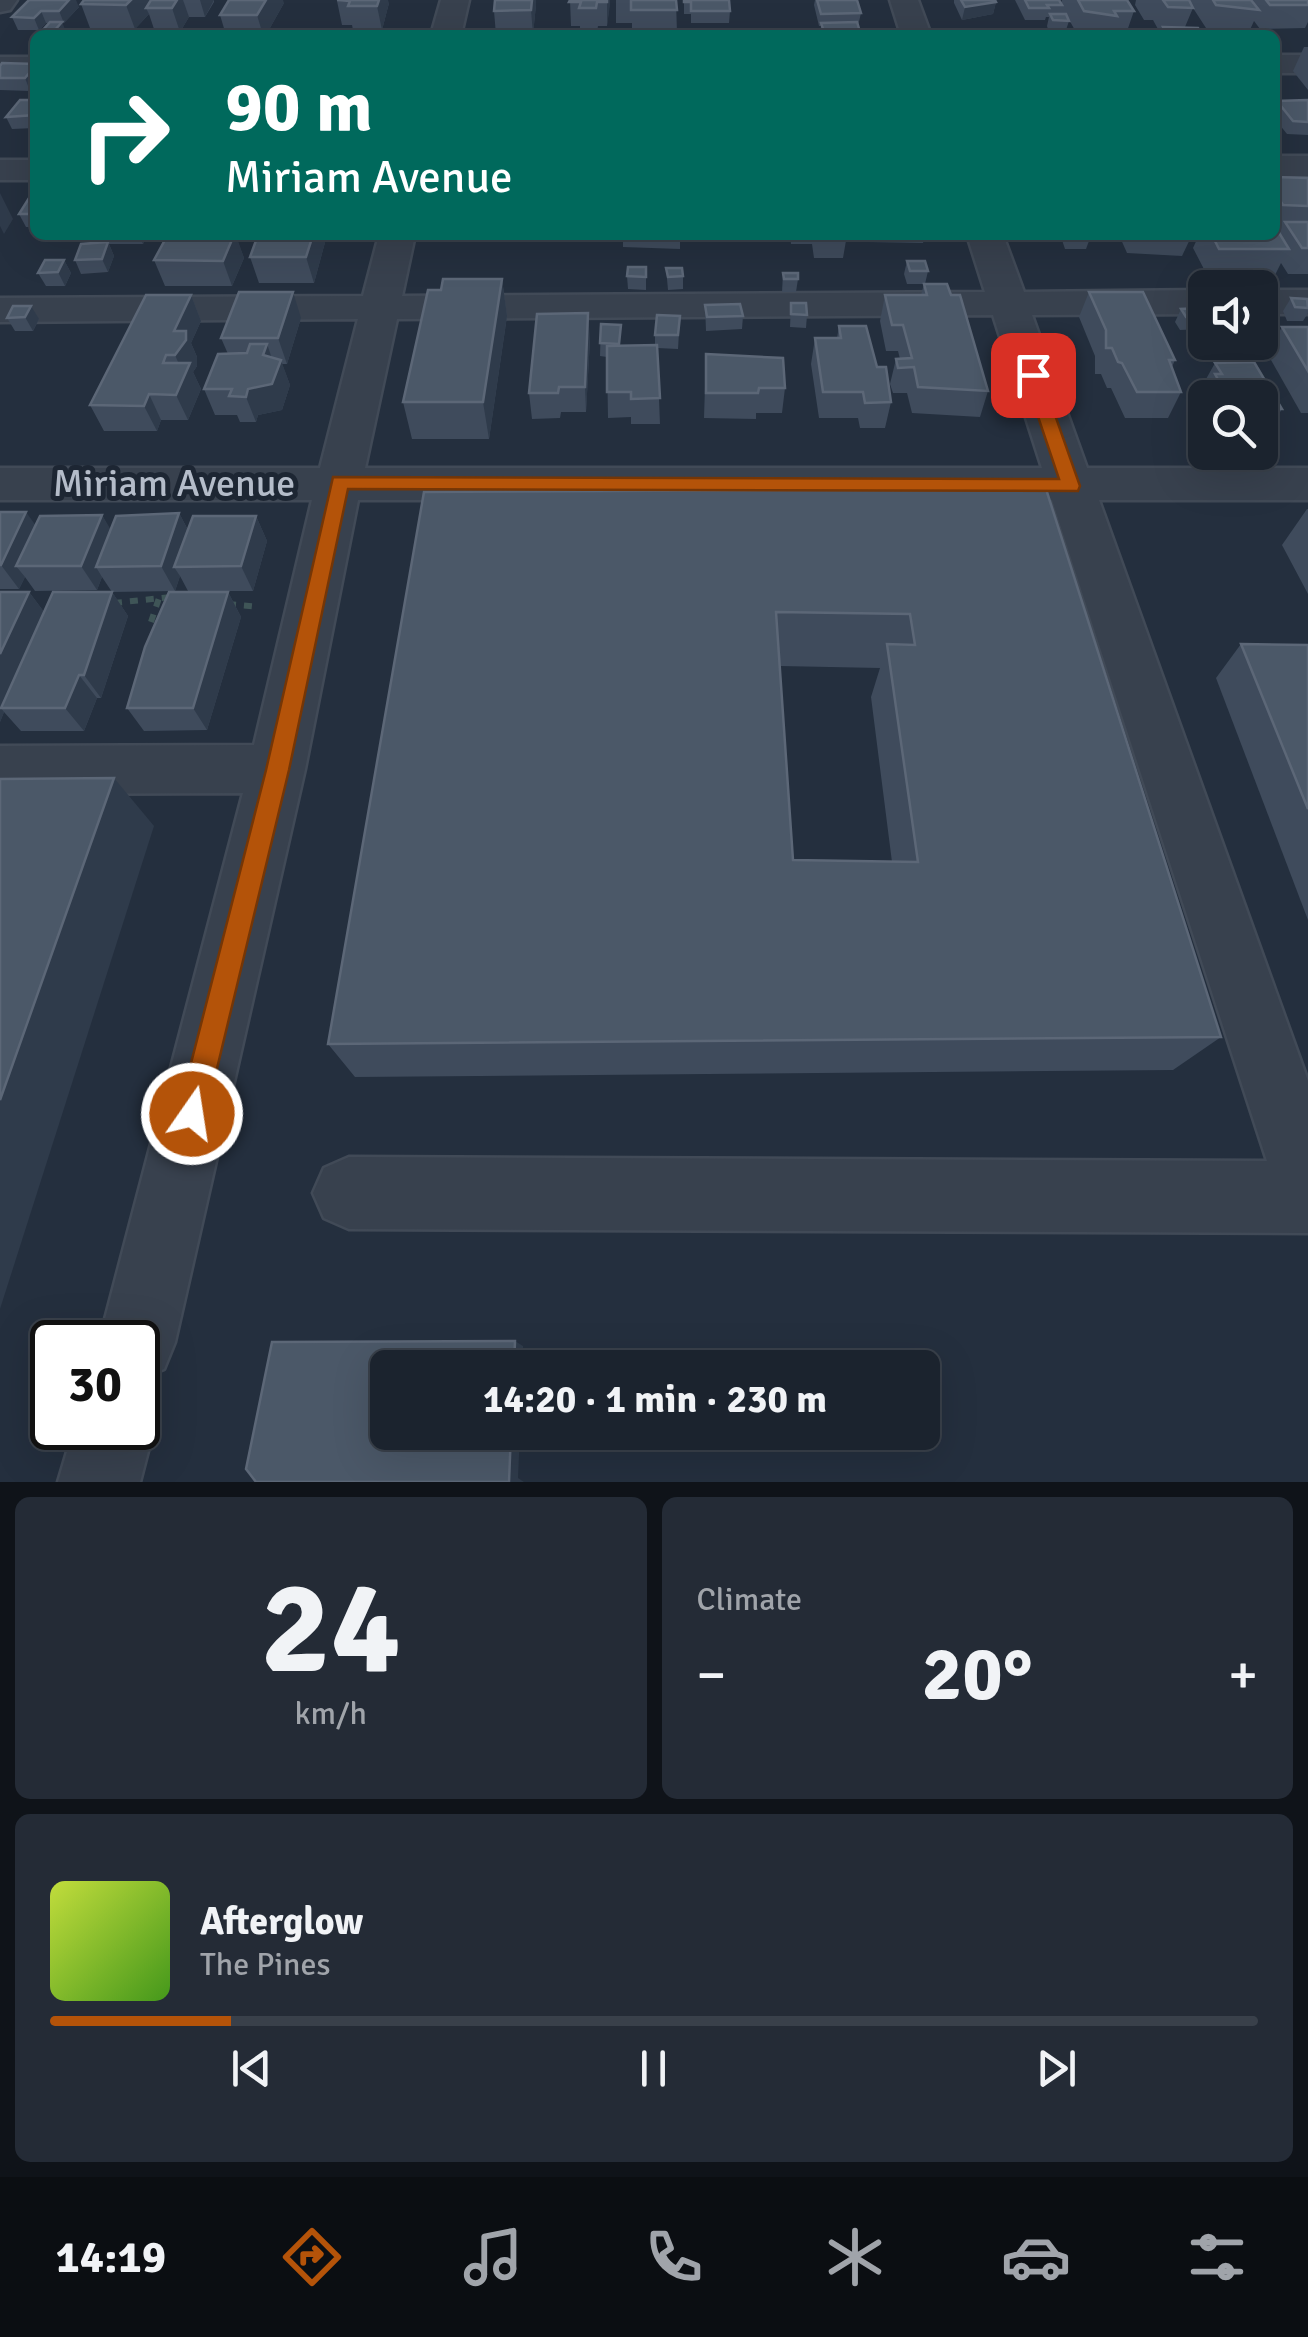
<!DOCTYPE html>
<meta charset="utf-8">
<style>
:root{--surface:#1b232e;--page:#242b36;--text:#f1f3f6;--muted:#a0a4aa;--line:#39404a;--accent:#b45309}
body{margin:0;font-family:Signika,sans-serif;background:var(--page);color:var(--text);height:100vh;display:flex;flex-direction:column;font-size:38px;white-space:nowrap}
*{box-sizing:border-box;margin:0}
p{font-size:32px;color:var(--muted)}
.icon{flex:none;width:55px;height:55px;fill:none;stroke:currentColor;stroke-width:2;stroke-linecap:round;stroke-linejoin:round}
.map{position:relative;height:1482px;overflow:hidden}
.drawer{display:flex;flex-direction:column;gap:15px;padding:15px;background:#0f1319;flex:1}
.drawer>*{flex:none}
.hud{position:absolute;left:30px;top:30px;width:1250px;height:210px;border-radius:15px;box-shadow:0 10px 40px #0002,0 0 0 2px var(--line);background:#00695c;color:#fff;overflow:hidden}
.tools{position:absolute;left:1188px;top:270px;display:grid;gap:20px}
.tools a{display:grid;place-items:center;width:90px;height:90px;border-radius:15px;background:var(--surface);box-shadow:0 10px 40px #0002,0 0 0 2px var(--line);font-size:50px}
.speed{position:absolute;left:30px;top:1320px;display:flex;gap:20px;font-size:50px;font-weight:700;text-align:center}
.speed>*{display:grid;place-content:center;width:130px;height:130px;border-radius:50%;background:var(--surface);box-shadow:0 10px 40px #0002,0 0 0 2px var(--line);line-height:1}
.speed .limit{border:5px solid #111;border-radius:15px;background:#fff;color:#111}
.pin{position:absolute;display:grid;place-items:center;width:85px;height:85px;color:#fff;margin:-42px;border-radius:20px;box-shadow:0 5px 15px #0006}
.me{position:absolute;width:110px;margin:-55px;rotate:13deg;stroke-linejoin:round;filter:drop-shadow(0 0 8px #0008)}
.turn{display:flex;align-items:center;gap:35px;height:210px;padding:0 30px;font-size:45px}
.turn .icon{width:130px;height:130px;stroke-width:2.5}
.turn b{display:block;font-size:70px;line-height:85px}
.big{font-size:75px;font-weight:700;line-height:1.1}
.drawer .tile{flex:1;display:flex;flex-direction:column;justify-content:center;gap:15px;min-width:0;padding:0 35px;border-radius:15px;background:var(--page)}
.drawer .dial{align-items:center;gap:0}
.dial b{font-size:130px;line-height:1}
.song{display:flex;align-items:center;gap:30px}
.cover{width:120px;height:120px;border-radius:15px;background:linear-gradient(135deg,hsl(70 70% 55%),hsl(100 70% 35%))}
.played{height:10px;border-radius:5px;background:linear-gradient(90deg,var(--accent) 15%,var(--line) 15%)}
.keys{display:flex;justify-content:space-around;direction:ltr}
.heat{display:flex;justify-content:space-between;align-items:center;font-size:55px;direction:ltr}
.drawer .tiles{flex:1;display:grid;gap:15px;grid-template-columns:1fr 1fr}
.tile:last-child{grid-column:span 2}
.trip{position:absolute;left:370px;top:1350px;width:570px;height:100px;border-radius:15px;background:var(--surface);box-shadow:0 10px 40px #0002,0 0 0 2px var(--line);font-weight:700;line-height:100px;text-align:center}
.menu{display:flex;height:160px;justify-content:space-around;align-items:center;background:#0b0e12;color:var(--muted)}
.menu .icon{width:70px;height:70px}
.menu .on{color:var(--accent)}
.menu b{font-size:45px;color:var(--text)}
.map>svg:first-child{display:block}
</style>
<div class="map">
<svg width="1308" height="1482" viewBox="0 0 1308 1482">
<rect width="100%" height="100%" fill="#242f3e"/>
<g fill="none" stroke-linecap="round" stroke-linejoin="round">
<!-- minor casing -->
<g stroke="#414a57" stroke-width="5">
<g id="minor">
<path d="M0,0H17L10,10L0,12Z"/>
<path d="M441,0H469L461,35H431Z"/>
<path d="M890,0H918L931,35H901Z"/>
<rect x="1275" y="55" width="33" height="18"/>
<rect x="0" y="57" width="35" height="18"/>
<rect x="1275" y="156" width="33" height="20"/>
<rect x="0" y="160" width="35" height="20"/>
<path d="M379,235H415L402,296L985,292L967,235H1003L1024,292L1205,290V314L1032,315L1087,468H1308V500H1099L1308,1081V1233L349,1229L324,1218L313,1193L324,1168L349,1157L1267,1161L1052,500H358L305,769L175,1342L164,1369L138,1380V1342H99L243,793L0,794V746L254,745L312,500H0V468H320L358,319L0,322V298L363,296ZM993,315L1042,468H365L397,319Z"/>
<rect x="1260" y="290" width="48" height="24"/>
<path d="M138,1398L142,1400L154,1428L140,1482H58L74,1428H138Z"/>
</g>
</g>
<!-- path -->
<g stroke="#3f5557" stroke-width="6" stroke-dasharray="8 8" stroke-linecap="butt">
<path d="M114,603L171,597"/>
<path d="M228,604L259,607"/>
<path d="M151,622L159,598"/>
</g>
<!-- minor -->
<use href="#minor" fill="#38414e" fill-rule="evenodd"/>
</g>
<!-- wall -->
<g fill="#3f4b5c" fill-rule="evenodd">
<path d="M29,0L79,7L64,23H62L66,35H44L42,31L50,23H46L39,30H18L12,17Z"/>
<path d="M152,0H214V2L205,17H189L180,32H155L149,14L135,29L90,28L81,4Z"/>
<path d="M570,0H610L607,26H598L597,32H580V26H571Z"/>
<path d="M616,0H676L677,33L632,34V23H616Z"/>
<path d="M684,0L730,11L729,23H691V14H684Z"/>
<path d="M815,0H857L861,13L858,26L861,35H820L821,26H819L814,5Z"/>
<path d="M954,0H995L996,2L993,14L962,20L954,3Z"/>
<path d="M1015,0H1059L1061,4L1062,0H1127L1134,11L1126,34H1077L1067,16L1069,21L1065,33H1049L1047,26L1049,17H1046L1045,20H1025Z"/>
<path d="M1136,0H1189L1190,2V0H1308V22L1305,28L1260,29L1254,21L1248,34L1206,28L1193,8L1185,27L1202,35H1160L1161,31H1159L1153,20H1144L1135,5Z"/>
<path d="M337,1L389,3L382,30H353L352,25H342Z"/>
<path d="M284,3L266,35H226L220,15Z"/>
<path d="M536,5L533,34L496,35L494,11Z"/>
<path d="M1304,47H1308V90L1293,71Z"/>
<path d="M35,64L30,91L0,90V66Z"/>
<path d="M35,100V128L12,129L6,117Z"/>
<path d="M1308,100V135L1287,134L1275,119V106L1277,101Z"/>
<path d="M1275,177L1308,178V274H1288L1281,263L1275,275H1207L1193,248L1199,235H1275Z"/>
<path d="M35,190V227H26L19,214Z"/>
<path d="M95,235H148L143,244H109L114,256L108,272L81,274L75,260L99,243Z"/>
<path d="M202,235H250L249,237H236L244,258L232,286H165L154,260Z"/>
<path d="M327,235L314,283H259L250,257Z"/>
<path d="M542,235H567V242H543Z"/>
<path d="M623,235H680V249L623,247Z"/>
<path d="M790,235H847L843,258H814L812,244H791Z"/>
<path d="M866,235H925L923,243L867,242Z"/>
<path d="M1047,235H1097L1095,241H1089L1086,249H1065L1062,240L1049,241Z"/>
<path d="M1119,235H1192L1182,256L1127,253Z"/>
<path d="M64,260L71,273L65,286H46L38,273Z"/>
<path d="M907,261L928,271L925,284H907L904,274Z"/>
<path d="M646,267V290L628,289L627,276Z"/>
<path d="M666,268L683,276V289L668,290Z"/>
<path d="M783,273L798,279L796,292H782Z"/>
<path d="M502,279L507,316L489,439H412L403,402Z"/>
<path d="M924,284L988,391L980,417L912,413L907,393H893L890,384L896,359H900L898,351H886L880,321L885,295H921Z"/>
<path d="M1089,292L1175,360L1172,367L1181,392L1168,418H1125L1111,388H1107L1101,374H1095V356L1079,317Z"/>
<path d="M191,295L201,321L191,343L197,357V366L193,372L201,389L188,420H161L157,431H104L90,405Z"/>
<path d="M1291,298L1308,301V313L1303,321H1287L1283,311Z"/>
<path d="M791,303L807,315L806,328L790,327Z"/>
<path d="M705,305L743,316L742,329L706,331Z"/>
<path d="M13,306L39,319L33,331H15L7,318Z"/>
<path d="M1181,309L1205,310V324L1202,329L1180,330L1175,322Z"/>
<path d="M680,316L678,349L657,348L660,424H631V417L608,418L607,357L600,356L601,324L620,345H655V335Z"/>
<path d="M301,318L287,364H282L290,385L282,410L258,415L256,422H240L237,415H215L204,389L228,354L221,338Z"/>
<path d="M839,326L877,367L891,402L885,428H860L858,418H819L811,364L815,338H837Z"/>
<path d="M1282,327H1308V413H1301L1267,353Z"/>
<path d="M590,339L586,412H561L560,418L532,419L529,393Z"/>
<path d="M1213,342H1240L1282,409L1266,434L1260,435V398H1205V407L1201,400L1204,394L1201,388L1215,363H1219L1213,352L1217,344Z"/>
<path d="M706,354L785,388L782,413H756V419L704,418Z"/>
<path d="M1046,489L1221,1037L1173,1070L355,1077L328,1044L424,492ZM780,666L880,668L871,697L892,862L793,860Z"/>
<path d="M1307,509H1308V594L1282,545Z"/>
<path d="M0,512L36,525L102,515L110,530L179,513L188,530L256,516L267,541L253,591H188L180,576L175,591L112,592L102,577L97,590L35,591L25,577L19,589H0Z"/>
<path d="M0,592H29L44,612L112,592L128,616L101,698H97L84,731H21L4,712L0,722Z"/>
<path d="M228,592L241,617L207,730L144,731L127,708Z"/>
<path d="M1241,644L1308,645V920L1216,678Z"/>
</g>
<!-- shaded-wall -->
<g fill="#2f3b4b">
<path d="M69,0H76L79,7L64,23L59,11Z"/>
<path d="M131,0H151L146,8L149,14L135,29L126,5Z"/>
<path d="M177,0H183L189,17L180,32L172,8Z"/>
<path d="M200,0H214L205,17Z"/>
<path d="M266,0H283L284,3L266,35H263L257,15Z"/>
<path d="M379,0H388L389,3L382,30L377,6Z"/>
<path d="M532,0H536V5L533,34L531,10Z"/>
<path d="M607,0H610V5L607,26Z"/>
<path d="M996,2L993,14L962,20L965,7Z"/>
<path d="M41,11L46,23L39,30L34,18Z"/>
<path d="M62,22L67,34L56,35L54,31Z"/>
<path d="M35,66V85L30,91L25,78Z"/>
<path d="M0,193L13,219L4,234L0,226Z"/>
<path d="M139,235H148L143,244Z"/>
<path d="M234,235H236L244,258L232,286L223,261Z"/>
<path d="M313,235H327L314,283L306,257Z"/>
<path d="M108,242L114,256L108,272L102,259Z"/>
<path d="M64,260L71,273L65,286L58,272Z"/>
<path d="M502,279L507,316L489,439L483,402Z"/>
<path d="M293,292L301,318L287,364L278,338Z"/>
<path d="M191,295L201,321L191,343L197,357V366L193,372L201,389L188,420L176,395L184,376L175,355L174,331Z"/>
<path d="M31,306L39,319L33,331L25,317Z"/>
<path d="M588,313L590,339L586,412L585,387Z"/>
<path d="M267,344L276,370L263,355Z"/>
<path d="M281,360L290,385L282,410L258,415L256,422L246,397L248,389Z"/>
<path d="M149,394L161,420L157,431L144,406Z"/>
<path d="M26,512L44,537L16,566L25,577L19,589L1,565Z"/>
<path d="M179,513L192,538L174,567L180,576L175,591L161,566Z"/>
<path d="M102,515L117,540L96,567L102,577L97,590L81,566Z"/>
<path d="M256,516L267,541L253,591L241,566Z"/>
<path d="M29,592L47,616L1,708L4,712L0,722V654Z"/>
<path d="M112,592L128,616L101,698L84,675Z"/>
<path d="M228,592L241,617L207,730L193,708Z"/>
<path d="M79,675L97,698L84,731L65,708Z"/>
<path d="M114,778L154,826L0,1309V1100Z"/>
<path d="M515,1341L523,1346V1368H514Z"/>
<path d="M511,1432H520L518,1478L524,1482H509Z"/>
</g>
<!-- building -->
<g fill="#4b5868" stroke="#5c6777" stroke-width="2.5" fill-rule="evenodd">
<path d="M29,0H69L59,11H41L34,18L12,17Z"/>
<path d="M84,0H131L126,5L81,4Z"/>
<path d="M151,0H177L172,8H146Z"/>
<path d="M229,0H266L257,15H220Z"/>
<path d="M337,0H379L377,6H348L350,1Z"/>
<path d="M495,0H532L531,10L494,11Z"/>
<path d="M570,0H607V2H597L596,8H579L581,2H569Z"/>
<path d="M631,0H676L677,10H631Z"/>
<path d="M684,0H729L730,11H691V2H684Z"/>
<path d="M817,0H857L861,13L821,14Z"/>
<path d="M961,0H995L996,2L965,7Z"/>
<path d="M1025,0H1059L1062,5H1047L1049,8H1029Z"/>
<path d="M1078,0H1127L1134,11H1114L1117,16L1084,11Z"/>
<path d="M1163,0H1189L1193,8L1168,7Z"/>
<path d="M1213,0H1251L1259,10L1216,5Z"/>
<path d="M1266,0H1308V5H1270Z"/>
<path d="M1050,14H1066L1069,21L1053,20Z"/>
<path d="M50,22H62L54,31H42Z"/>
<path d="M857,22L861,35H825L821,23Z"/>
<path d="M1163,27L1198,28L1202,35H1167Z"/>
<path d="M2,63L35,64V66L25,78H0V66Z"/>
<path d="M20,100H35V115L6,117Z"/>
<path d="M1308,100V122L1293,121L1277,101Z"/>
<path d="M1275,177L1308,178V206L1283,205L1275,193Z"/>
<path d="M34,190L35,214H19Z"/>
<path d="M1285,222H1308V248H1302Z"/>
<path d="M1275,226L1289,249H1219L1212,235H1275Z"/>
<path d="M202,235H234L223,261L154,260L166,238Z"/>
<path d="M258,235H313L306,257H250Z"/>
<path d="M108,242L102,259L75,260L81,244Z"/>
<path d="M45,260H64L58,272L38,273Z"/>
<path d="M907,261H925L928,271H910Z"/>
<path d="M628,267H646V277L627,276Z"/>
<path d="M666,268H682L683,276L668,277Z"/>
<path d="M783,273H798V279H784Z"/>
<path d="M443,279H502L483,402H403L428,290H441Z"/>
<path d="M924,284H947L951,295H960L988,391L918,387L914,367L898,368L896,359L912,358L903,325H892L885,295H927Z"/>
<path d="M239,292H293L278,338H221Z"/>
<path d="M1089,292H1143L1175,360H1169L1181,392H1137L1122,363L1118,362L1112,348H1106V330Z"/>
<path d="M146,295H191L174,331H186V340L175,355H166L163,363H190L176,395L149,394L144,406L90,405Z"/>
<path d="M1291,298L1307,299L1308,308L1295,307Z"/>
<path d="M791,303H806L807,315L791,314Z"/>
<path d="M740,304L743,316L707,317L705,305Z"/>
<path d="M13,306H31L25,317L7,318Z"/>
<path d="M1204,308L1205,316L1186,317L1181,309Z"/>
<path d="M588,313L585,387H559L558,393H529L537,314Z"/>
<path d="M657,315L680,316L678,335H655Z"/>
<path d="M601,324L621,325L619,344L600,343Z"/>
<path d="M839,326H866L877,367H886L891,402L865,403L863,392H823L815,338H841Z"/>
<path d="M1282,327H1308V371Z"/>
<path d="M1222,342H1240L1251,362H1233Z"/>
<path d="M250,344H267L263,355L281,360L272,384L248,389L246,397L229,396L232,389H204L218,354L247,353Z"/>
<path d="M657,345L660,398L631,399V392H607V346Z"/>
<path d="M706,354L783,358L785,388H759L758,393H706Z"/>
<path d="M1254,362L1282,409H1260V398H1228L1215,374H1222L1215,363Z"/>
<path d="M1046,489L1221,1037L328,1044L424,492ZM776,612L910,614L915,645L887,644L918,862L793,860Z"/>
<path d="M0,512H26L1,565H0Z"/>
<path d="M179,513L161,566L96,567L116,516Z"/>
<path d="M102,515L81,566H16L40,516Z"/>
<path d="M193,516H256L241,566L174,567Z"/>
<path d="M0,592H29L0,654Z"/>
<path d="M53,592H112L84,675H79L65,708H1Z"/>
<path d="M169,592H228L193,708H127L145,647Z"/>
<path d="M1241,644L1308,645V809Z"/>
<path d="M114,778L0,1100V779Z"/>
<path d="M515,1341L514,1368H388V1432H511L509,1482H256L246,1469L272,1342Z"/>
</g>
<!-- route -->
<path fill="#b45309" stroke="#753606" stroke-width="2.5" d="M1033,370L1041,375L1080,486L1078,491L348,489L289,770L206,1114L202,1124L192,1128L182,1124L178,1114L266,770L333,477L1059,479L1024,375Z"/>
<g text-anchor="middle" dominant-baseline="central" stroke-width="10" stroke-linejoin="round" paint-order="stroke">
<!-- street labels -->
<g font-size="38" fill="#b4bcc9" stroke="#1d2633">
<text x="174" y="483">Miriam Avenue</text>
</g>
</g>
</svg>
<div class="tools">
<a><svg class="icon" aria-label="sound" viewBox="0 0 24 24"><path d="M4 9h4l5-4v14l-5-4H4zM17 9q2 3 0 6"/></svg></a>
<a><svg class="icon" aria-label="search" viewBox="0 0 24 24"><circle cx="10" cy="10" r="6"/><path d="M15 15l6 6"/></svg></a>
</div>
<div class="speed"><div class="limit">30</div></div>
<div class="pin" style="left:1033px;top:375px;background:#d93025"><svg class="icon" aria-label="arrive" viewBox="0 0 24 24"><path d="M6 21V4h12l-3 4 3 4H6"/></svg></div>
<svg class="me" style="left:192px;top:1114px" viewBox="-20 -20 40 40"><circle r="17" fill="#b45309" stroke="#fff" stroke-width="3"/><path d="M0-11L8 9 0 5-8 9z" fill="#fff"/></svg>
<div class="trip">14:20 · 1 min · 230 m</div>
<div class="hud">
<div class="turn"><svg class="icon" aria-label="right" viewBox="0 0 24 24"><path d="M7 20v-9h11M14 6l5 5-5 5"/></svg><div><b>90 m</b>Miriam Avenue</div></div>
</div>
</div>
<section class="drawer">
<div class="tiles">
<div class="tile dial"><b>24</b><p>km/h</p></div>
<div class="tile"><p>Climate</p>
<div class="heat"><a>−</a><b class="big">20°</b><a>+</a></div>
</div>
<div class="tile">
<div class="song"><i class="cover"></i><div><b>Afterglow</b><p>The Pines</p></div></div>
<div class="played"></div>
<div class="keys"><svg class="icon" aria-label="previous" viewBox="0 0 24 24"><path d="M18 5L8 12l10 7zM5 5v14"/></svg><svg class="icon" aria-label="pause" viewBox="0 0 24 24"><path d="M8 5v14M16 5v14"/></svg><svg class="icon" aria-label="next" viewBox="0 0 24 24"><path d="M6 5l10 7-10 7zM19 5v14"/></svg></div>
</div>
</div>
</section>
<nav class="menu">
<b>14:19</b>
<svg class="icon on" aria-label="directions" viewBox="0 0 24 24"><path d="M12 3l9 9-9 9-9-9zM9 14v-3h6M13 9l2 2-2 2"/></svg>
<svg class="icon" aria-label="music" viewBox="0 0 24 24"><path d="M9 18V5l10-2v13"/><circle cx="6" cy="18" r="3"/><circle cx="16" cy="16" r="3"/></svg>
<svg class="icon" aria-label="phone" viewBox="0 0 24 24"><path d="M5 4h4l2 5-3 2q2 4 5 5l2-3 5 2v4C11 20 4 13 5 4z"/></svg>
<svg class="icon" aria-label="climate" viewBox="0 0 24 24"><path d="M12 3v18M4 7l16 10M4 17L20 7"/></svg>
<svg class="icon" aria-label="car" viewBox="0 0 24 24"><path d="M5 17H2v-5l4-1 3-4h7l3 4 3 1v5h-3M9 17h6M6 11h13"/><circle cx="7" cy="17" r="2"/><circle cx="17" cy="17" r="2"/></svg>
<svg class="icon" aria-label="filters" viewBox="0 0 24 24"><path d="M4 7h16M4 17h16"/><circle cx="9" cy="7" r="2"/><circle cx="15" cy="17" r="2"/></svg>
</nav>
